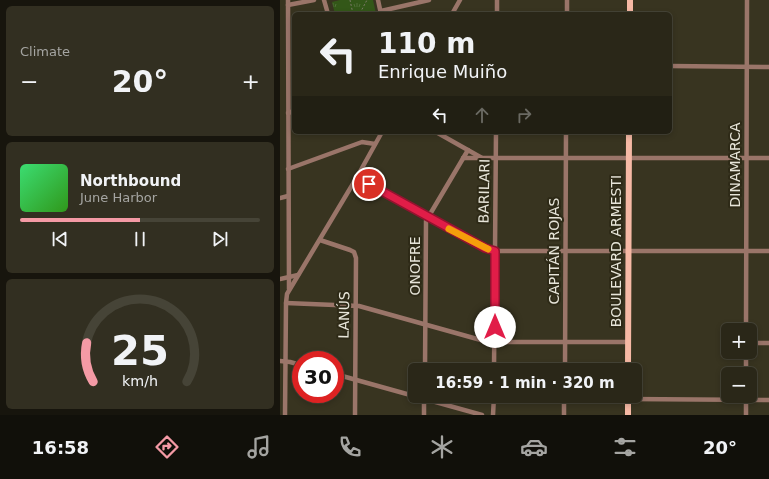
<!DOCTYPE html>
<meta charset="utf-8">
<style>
:root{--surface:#2a2718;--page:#322f21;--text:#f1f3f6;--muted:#a5a5a2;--line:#464437;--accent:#f49aa5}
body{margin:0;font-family:"DejaVu Sans",sans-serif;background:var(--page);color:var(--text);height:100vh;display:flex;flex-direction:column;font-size:15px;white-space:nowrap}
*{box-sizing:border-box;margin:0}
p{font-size:13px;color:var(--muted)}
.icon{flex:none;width:22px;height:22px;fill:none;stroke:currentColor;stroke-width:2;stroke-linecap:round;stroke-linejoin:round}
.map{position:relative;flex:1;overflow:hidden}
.sheet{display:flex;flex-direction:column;gap:6px;padding:6px;background:#17150d;width:280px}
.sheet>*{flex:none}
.guide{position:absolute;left:12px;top:12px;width:380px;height:122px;border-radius:6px;box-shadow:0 2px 6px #0003,0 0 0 1px var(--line);background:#2a2718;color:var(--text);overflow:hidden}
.controls{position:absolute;left:441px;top:323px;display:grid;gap:8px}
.controls a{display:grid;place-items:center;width:36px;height:36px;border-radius:6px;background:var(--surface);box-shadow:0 2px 6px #0003,0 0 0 1px var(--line);font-size:20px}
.speed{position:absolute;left:12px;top:351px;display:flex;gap:8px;font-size:20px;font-weight:700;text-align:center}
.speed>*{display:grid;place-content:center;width:52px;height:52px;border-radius:50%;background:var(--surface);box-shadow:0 2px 6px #0003,0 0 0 1px var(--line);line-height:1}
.speed .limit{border:6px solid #d22;background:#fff;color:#111}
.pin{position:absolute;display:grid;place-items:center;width:34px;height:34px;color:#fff;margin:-17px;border:2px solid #fff;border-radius:50%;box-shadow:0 1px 4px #0007}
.me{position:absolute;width:44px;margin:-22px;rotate:0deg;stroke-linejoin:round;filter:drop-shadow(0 0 3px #0008)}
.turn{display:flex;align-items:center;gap:14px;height:84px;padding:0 20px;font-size:18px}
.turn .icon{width:52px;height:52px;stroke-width:2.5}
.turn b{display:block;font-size:28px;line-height:34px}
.lanes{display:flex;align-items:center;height:38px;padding:0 20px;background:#0003;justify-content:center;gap:20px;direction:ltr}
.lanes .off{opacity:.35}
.big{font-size:30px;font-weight:700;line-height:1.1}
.sheet .tile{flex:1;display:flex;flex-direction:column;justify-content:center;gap:6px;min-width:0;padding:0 14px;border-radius:6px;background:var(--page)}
.sheet .dial{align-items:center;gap:0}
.dial svg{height:104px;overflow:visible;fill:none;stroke:var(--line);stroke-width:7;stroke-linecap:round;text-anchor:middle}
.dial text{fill:var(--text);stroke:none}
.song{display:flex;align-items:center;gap:12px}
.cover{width:48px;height:48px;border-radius:6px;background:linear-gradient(135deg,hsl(140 70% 55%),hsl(110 70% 35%))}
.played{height:4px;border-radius:2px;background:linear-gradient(90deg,var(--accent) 50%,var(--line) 50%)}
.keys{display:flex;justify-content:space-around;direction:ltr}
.heat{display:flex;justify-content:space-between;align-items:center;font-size:22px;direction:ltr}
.trip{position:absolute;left:128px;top:363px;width:234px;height:40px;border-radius:6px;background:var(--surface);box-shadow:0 2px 6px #0003,0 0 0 1px var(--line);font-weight:700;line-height:40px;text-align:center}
.tab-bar{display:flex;height:64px;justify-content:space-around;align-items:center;background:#11100a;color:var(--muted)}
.tab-bar .icon{width:28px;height:28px}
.tab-bar .current{color:var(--accent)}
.tab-bar b{font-size:18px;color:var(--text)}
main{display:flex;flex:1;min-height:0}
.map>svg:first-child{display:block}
</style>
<main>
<section class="sheet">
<div class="tile"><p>Climate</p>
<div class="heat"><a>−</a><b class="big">20°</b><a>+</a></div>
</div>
<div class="tile">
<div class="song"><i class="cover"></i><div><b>Northbound</b><p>June Harbor</p></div></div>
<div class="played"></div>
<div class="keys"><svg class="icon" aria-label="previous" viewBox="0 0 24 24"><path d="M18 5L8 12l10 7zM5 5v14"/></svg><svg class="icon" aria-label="pause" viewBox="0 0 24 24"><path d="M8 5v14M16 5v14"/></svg><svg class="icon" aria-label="next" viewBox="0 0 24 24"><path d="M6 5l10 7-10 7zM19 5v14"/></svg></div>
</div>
<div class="tile dial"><svg viewBox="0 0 100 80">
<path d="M14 69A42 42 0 1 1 86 69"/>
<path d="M14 69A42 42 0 0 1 9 39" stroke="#f49aa5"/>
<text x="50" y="56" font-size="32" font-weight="700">25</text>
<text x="50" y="72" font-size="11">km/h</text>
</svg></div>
</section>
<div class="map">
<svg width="489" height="415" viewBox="0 0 489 415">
<defs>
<pattern id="grass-tufts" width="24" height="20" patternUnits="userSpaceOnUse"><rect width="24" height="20" fill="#335718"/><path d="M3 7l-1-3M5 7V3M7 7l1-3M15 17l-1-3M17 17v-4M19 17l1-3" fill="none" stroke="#516f39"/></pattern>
</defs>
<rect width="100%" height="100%" fill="#383420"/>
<!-- grass -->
<path fill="url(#grass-tufts)" d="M60,0H93L96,14H55L52,2Z"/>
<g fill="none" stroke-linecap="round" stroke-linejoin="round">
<!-- path -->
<g stroke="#7e7b6a" stroke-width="1" stroke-dasharray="2 2" stroke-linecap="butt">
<path d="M70,0L73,14"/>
<path d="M74,13L78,12L81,14"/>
<path d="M80,13L87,0"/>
</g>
<!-- minor -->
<g stroke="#9a7569" stroke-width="4.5">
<path d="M8,0L9,289"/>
<path d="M44,0L48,14"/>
<path d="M98,0L101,14"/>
<path d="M8,5L34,0"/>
<path d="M101,11L149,0"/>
<path d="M172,14L180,0"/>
<path d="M217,14V0"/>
<path d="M287,14V0"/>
<path d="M390,66L489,67"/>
<path d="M8,113L14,111"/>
<path d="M156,132L202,158"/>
<path d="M183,158H489"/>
<path d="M8,169L82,142L95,144"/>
<path d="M77,177L205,248L215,251H489"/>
<path d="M0,198L8,196"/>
<path d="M40,240L70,250L74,252L76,258L75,415"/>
<path d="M0,279L18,275"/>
<path d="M6,303L79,306L208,342H348"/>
<path d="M466,330L467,0"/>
<path d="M470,343H489"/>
<path d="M0,361L10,362L21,365"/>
<path d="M145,370L146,221L188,150"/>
<path d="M214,370L216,132"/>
<path d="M285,370L286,132"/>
<path d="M55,374L202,415"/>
<path d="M466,374V352"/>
<path d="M348,399L489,400"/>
<path d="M5,415L6,303L7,294L77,177L102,132"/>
<path d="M144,415V397"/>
<path d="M213,415L214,396"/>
<path d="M284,415V396"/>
<path d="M466,415V396"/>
</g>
<!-- major -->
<g stroke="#f6b9a5" stroke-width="6">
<path d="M350,14V0"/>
<path d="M348,370L349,132"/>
<path d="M348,396V415"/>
</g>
</g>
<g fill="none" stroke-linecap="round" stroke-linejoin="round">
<!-- route casing -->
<g stroke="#92132f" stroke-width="10">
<path id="route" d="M89,184L205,248L215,251V327"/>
</g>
<!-- route -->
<use href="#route" stroke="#e11d48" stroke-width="7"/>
<!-- slow -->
<path stroke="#f59e0b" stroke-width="7" d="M169,229L208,249"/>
</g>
<g text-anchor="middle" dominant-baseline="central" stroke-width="4" stroke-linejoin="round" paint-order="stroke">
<!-- street labels -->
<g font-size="14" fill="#e7e5d9" stroke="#2e2a17">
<text transform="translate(455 165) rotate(-90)">DINAMARCA</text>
<text transform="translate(204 191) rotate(-89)">BARILARI</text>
<text transform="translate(274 251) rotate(-90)">CAPITÁN ROJAS</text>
<text transform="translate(336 251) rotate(-90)">BOULEVARD ARMESTI</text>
<text transform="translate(135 266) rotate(-90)">ONOFRE</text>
<text transform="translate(64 315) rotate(-89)">LANÚS</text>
</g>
</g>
</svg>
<div class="controls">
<a>+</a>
<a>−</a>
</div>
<div class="speed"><div class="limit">30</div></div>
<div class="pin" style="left:89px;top:184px;background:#d93025"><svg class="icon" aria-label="arrive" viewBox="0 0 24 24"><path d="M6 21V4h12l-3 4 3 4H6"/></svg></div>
<svg class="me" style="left:215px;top:327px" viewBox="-20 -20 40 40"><circle r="19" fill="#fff"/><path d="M0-13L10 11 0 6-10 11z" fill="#e11d48"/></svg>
<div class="trip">16:59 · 1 min · 320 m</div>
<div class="guide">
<div class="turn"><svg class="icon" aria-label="left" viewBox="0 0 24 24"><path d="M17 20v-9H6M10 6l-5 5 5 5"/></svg><div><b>110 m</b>Enrique Muiño</div></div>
<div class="lanes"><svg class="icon" aria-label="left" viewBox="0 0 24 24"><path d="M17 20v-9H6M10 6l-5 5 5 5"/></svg><svg class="icon off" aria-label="ahead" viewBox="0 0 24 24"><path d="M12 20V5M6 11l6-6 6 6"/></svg><svg class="icon off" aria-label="right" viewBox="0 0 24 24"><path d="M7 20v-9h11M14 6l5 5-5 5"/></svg></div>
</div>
</div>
</main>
<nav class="tab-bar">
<b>16:58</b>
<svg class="icon current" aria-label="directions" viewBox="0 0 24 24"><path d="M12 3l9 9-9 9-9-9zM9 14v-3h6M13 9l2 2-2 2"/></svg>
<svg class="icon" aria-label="music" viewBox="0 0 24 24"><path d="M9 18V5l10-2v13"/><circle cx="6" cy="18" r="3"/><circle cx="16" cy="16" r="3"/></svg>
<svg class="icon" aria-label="phone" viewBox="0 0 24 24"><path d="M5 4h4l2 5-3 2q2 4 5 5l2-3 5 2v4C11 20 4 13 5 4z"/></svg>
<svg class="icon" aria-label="climate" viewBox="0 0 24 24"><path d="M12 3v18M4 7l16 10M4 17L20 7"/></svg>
<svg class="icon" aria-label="car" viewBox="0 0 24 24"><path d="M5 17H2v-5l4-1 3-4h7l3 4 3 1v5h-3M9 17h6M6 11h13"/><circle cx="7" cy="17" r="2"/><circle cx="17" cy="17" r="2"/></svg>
<svg class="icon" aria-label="filters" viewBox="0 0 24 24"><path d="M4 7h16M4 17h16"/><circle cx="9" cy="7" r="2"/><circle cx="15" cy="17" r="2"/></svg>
<b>20°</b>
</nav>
